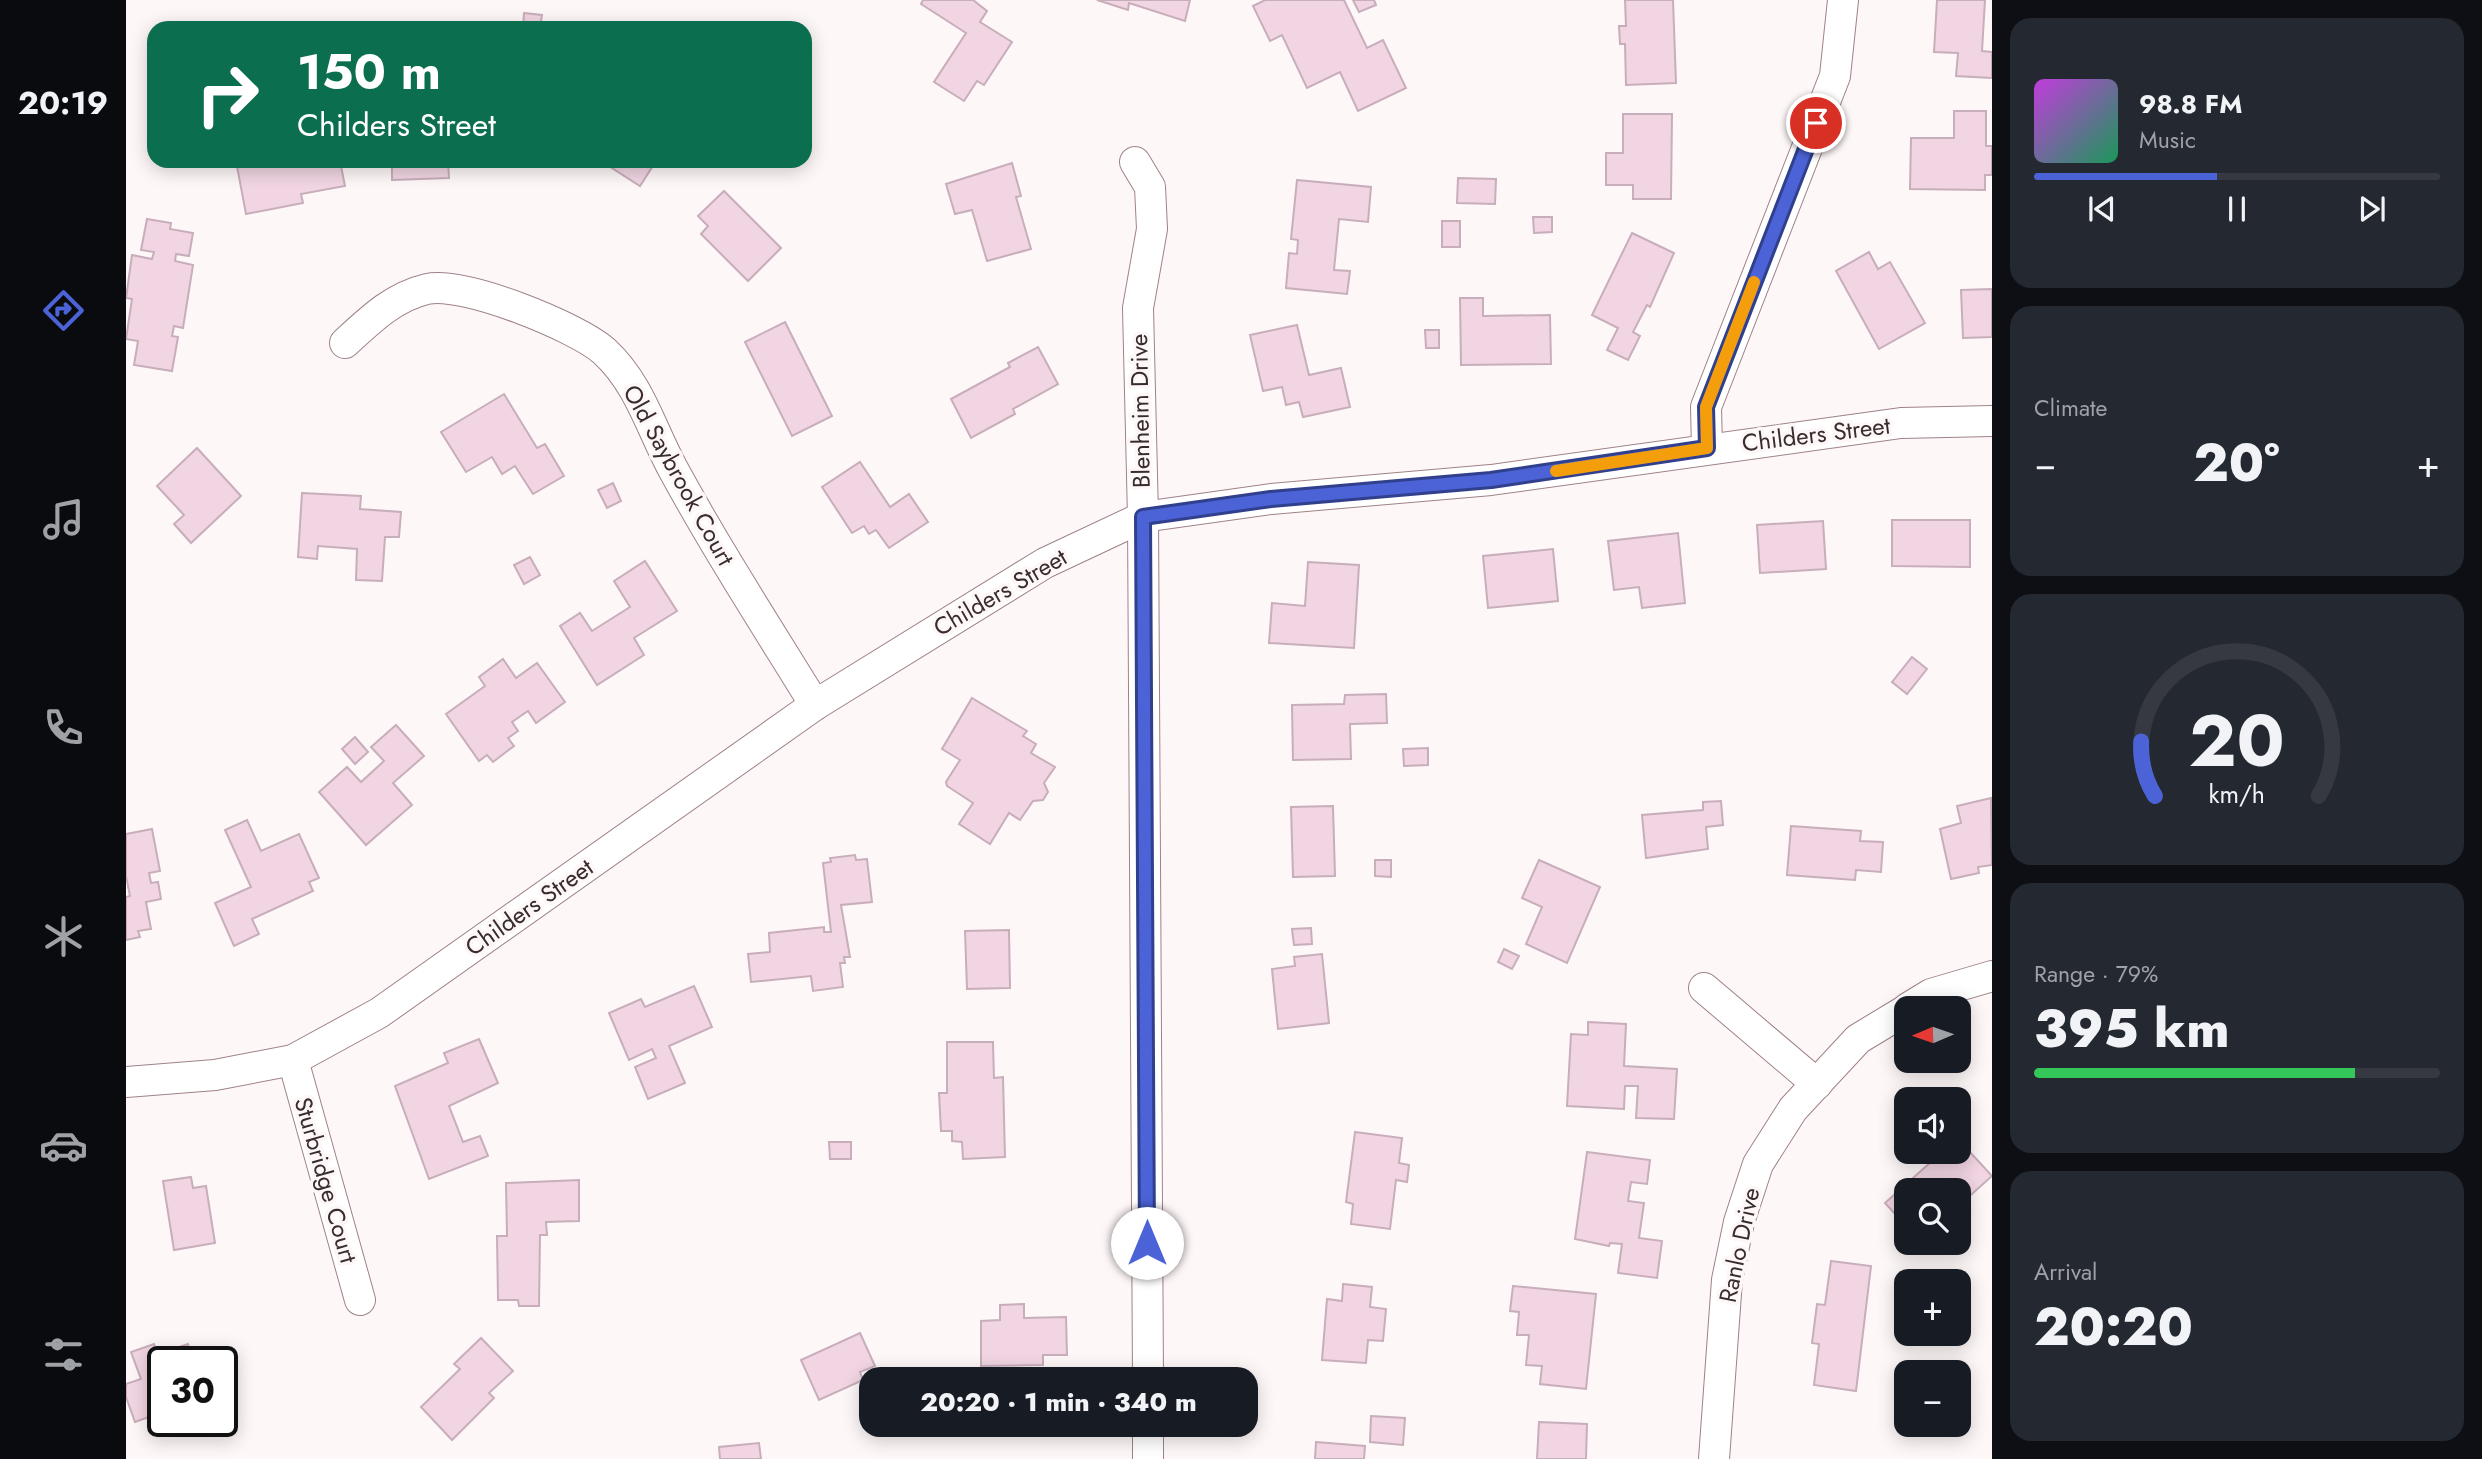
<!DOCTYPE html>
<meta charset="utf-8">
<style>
:root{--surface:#171b24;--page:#242831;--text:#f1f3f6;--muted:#9ea1a6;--line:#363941;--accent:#4b63d7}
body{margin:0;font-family:Jost,sans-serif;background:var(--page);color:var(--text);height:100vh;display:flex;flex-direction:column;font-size:26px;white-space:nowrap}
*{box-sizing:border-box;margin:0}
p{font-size:23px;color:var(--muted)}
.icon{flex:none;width:38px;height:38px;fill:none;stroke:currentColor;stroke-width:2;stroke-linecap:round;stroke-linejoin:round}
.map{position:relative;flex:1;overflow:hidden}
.drawer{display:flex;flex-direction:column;gap:18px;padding:18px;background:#0d0f14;width:490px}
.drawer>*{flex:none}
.top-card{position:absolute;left:21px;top:21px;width:665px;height:147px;border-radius:21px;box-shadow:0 4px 18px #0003;background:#0b6e4f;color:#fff;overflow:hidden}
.needle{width:46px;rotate:268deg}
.fabs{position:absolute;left:1768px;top:996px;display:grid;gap:14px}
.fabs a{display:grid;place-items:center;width:77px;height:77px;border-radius:14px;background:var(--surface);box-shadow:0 4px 18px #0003;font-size:35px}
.speed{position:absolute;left:21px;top:1346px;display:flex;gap:14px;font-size:35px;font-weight:700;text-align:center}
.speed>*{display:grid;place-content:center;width:91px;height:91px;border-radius:50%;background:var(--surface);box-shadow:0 4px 18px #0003;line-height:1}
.speed .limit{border:4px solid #111;border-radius:10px;background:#fff;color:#111}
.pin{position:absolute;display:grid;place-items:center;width:60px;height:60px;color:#fff;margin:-30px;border:4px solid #fff;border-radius:50%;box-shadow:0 2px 7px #0007}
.me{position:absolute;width:77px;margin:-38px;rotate:0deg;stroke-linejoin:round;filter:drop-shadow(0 0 5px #0008)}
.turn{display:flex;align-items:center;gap:24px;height:147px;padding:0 35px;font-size:32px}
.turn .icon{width:91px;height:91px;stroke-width:2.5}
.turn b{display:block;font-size:49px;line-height:60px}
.big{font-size:52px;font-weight:800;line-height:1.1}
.drawer .widget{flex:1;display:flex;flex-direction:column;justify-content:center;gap:10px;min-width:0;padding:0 24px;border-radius:21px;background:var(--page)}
.drawer .dial{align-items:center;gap:0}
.dial svg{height:182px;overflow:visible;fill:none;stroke:var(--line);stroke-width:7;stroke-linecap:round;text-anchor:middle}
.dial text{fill:var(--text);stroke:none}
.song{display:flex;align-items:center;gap:21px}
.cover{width:84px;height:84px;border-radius:10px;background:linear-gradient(135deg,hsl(290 70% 55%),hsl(150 70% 35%))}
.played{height:7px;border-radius:4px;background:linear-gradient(90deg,var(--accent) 45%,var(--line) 45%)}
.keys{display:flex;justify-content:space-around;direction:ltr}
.heat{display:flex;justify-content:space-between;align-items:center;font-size:38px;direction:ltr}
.charge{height:10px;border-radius:5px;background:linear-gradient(90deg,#34c759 79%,var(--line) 0)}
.trip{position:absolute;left:733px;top:1367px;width:399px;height:70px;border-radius:21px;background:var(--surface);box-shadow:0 4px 18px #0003;font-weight:800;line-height:70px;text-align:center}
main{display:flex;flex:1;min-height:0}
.menu{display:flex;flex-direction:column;width:126px;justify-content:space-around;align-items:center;background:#090b0e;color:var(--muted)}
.menu .icon{width:49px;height:49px}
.menu .current{color:var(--accent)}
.menu b{font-size:32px;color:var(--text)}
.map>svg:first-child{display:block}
</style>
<main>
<nav class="menu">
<b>20:19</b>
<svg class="icon current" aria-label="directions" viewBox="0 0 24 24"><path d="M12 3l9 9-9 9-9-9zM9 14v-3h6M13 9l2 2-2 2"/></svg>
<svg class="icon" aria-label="music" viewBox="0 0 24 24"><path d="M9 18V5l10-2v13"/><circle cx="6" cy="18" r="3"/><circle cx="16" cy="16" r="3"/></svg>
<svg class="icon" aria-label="phone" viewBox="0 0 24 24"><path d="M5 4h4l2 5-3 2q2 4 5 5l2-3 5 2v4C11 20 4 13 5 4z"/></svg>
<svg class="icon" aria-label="climate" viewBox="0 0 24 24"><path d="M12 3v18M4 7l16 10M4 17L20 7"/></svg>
<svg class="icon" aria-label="car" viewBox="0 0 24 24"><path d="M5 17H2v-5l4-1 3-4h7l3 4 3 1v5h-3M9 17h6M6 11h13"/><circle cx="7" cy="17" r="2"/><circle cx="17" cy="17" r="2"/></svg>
<svg class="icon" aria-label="filters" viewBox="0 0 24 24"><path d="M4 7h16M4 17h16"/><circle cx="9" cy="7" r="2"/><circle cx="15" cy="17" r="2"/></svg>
</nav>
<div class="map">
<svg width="1866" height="1459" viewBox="0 0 1866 1459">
<rect width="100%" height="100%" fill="#fef7f8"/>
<!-- building -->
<g fill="#f1d5e2" stroke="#c8adba" stroke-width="2">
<path d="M797,0H847L861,11L854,22L886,42L858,85L851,81L838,101L808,82L840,33L795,4Z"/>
<path d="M971,0H1064L1059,21L1003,3L1002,10Z"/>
<path d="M1139,0H1218L1241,48L1257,40L1280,88L1232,111L1214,72L1181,88L1156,35L1144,41L1127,6Z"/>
<path d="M1227,0H1248L1250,5L1233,12Z"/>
<path d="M1499,0H1547L1550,83L1500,85L1499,44H1494L1493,26H1500Z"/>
<path d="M1811,0H1859L1856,51L1866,52V78L1830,76L1832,53L1808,52Z"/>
<path d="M398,13L416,15L414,28H397Z"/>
<path d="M1828,111H1860V146H1866V175H1859V190L1784,189L1785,138H1828Z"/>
<path d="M1497,114H1546L1545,199H1507V185H1480V153H1497Z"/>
<path d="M110,161H214L219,186L175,194L177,203L120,214Z"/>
<path d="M266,161H322L323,178L266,180Z"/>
<path d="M475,161H530L514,186Z"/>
<path d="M886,163L895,196L890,197L905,249L861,261L846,210L829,214L820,184Z"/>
<path d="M1332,178L1370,179L1369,204L1331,203Z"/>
<path d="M1171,180L1245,187L1242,222L1213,219L1208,270L1224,271L1221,294L1160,288L1163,253L1171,254L1172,240L1165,239Z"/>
<path d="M598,191L655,248L622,281L575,234L582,226L572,216Z"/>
<path d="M1407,217H1426V232L1408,233Z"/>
<path d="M21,219L45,223L44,229L67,233L63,256L50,254L49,261L67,265L57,328L48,326L46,336L52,337L46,371L8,365L12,341L0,339L6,299L0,298L6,255L26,259L28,252L15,250Z"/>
<rect x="1316" y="221" width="18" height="26"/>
<path d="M1506,233L1548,253L1524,307L1521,305L1507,332L1514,336L1502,360L1481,350L1492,328L1466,315Z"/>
<path d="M1743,252L1752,269L1764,262L1799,323L1753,349L1710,271Z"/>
<path d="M1866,289V337L1837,338L1835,290Z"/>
<path d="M1334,298H1357V316L1424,315L1425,364L1335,365Z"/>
<path d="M659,322L706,416L666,436L619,342Z"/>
<path d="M1171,325L1183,375L1215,368L1224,407L1177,417L1173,402L1160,405L1156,387L1137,391L1124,335Z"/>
<path d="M1299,330H1313V348H1300Z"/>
<path d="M912,347L932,384L887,409L889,414L845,438L825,399L884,367L882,363Z"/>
<path d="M378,394L411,448L419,444L438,476L407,494L389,466L376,474L366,457L340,472L315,432Z"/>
<path d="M71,448L115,496L65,543L48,524L58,515L31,486Z"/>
<path d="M734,462L764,507L783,494L802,522L763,548L750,530L743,534L738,526L726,533L696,487Z"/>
<path d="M487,483L495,501L481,508L472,490Z"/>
<path d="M176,493L235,496L234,509L275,512L273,537H259L256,581L230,580L231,549L192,546L191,559L172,557Z"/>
<path d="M1766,520H1844V567L1766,566Z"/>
<path d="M1697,521L1700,569L1634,573L1631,525Z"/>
<path d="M1552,533L1559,603L1516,608L1513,587L1488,590L1482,541Z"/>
<path d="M1427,549L1432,601L1362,608L1357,556Z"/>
<path d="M404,557L414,575L398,584L388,565Z"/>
<path d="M519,561L551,611L508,638L518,655L471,685L434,626L454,613L466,631L504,607L488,581Z"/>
<path d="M1182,562L1233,565L1228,648L1143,643L1146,603L1179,606Z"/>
<path d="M1786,657L1801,669L1781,694L1766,682Z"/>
<path d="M377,659L390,678L411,663L439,702L410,723L402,711L386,722L392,731L382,738L388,746L367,762L361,755L353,761L320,714L359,686L353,677Z"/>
<path d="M1260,694L1261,723L1224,724L1225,759L1167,760L1166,705L1218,704L1219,695Z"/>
<path d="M846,698L901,731L897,736L910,744L905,753L929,767L918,783L922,792L917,800L907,801L894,820L883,813L864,844L833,824L847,803L821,786L820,782L834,760L816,749Z"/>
<path d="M270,725L298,756L267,783L286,805L240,845L193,792L221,767L235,782L258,761L245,747Z"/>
<path d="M229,737L242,752L229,764L216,749Z"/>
<path d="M1302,748V765L1278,766L1277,749Z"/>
<path d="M1865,798L1866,865L1852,867L1853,873L1825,879L1814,829L1835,823L1831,806Z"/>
<path d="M1595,801L1597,825L1580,827L1582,849L1520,858L1516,815L1577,810V802Z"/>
<path d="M1207,806L1209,876L1167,877L1165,807Z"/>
<path d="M121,820L135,851L173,834L193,878L183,882L187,891L126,919L133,934L108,946L89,903L125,887L99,830Z"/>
<path d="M1665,826L1735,831L1734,841L1757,842L1755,872L1730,870L1729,880L1661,875Z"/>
<path d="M26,829L34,871L23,873L25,883L32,882L35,899L20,902L25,929L12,931L14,937L0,940V897L4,896L0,876V834Z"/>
<path d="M729,855L730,860L741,859L746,902L715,905L724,957H718L719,963H714L717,987L687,991L685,976L625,982L622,954L644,952L643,933L698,927V932H705L697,863L705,862L704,858Z"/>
<path d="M1249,860H1265V877L1249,876Z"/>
<path d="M1413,860L1474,887L1441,963L1400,944L1416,907L1396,898Z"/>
<path d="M1185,928L1186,944L1168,945L1166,929Z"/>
<path d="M883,930L884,988L841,989L839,931Z"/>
<path d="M1378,949L1393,956L1386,969L1372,962Z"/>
<path d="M1196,954L1203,1023L1152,1029L1146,969L1169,966L1168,957Z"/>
<path d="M568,986L586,1027L543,1046L559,1083L522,1099L509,1067L530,1058L526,1049L503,1060L483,1013L515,999L519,1007Z"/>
<path d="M1462,1022L1500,1024L1498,1066L1551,1069L1548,1119L1510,1118L1512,1086H1499L1498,1109L1441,1106L1445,1034L1462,1035Z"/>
<path d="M353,1039L372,1083L323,1106L337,1142L354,1136L362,1156L303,1179L269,1086L322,1063L318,1053Z"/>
<path d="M821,1042H867L868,1078L877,1077L879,1157L837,1159L836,1142L826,1141V1131H815L813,1093H821Z"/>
<path d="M1229,1132L1276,1138L1273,1163L1283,1165L1281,1182L1270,1180L1264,1229L1225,1224L1227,1204L1220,1202Z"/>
<path d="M1832,1139L1866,1176L1837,1202L1844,1210L1832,1220V1190H1780V1226L1759,1203L1816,1152H1832Z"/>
<path d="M703,1142H725V1159H704Z"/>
<path d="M1461,1152L1524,1160L1521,1184L1505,1182L1502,1201L1518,1203L1513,1238L1536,1241L1531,1278L1492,1273L1496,1244L1484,1243L1483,1246L1449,1239Z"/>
<path d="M65,1177L67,1188L80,1186L89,1243L48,1250L37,1181Z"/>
<path d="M453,1180V1221L420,1222L421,1235H414L413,1306H393L392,1300H372L371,1236H381L380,1183Z"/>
<path d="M1705,1261L1745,1266L1730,1391L1688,1385L1693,1344L1686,1343L1691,1304L1699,1305Z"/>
<path d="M1217,1284L1246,1287L1244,1307L1260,1309L1257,1341L1242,1340L1240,1363L1196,1360L1201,1299L1216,1301Z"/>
<path d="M1387,1286L1470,1294L1460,1389L1414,1384L1416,1366L1400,1365L1403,1335H1391L1393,1312L1384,1311Z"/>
<path d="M898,1304V1318L940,1317L941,1355H917V1365L855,1366V1321L874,1320V1305Z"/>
<path d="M734,1333L749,1366L734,1372L737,1380L693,1400L675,1360Z"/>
<path d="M355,1338L387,1371L363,1393L368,1398L326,1440L295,1407L334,1369L328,1364Z"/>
<path d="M28,1344L32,1354L62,1344L68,1362H37V1412L9,1422L0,1397V1384L15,1379L5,1352Z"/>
<path d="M1245,1416L1279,1418L1277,1445L1244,1442Z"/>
<path d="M1413,1422L1461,1424L1460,1459H1411Z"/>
<path d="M1190,1442L1239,1446L1238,1459H1189Z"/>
<path d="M633,1443L635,1459H594L593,1447Z"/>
</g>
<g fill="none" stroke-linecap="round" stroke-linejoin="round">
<!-- street casing -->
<g stroke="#9f8287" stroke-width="32">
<g id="street">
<path d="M1009,162L1024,187L1026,229L1012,308L1017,517L1022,1379"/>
<path d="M219,343C244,320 267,297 301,289C338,281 451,327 478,351C514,384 525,429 547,469C591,550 641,627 689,705"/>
<path d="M1581,448L1580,407L1709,76L1717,0"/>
<path d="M1578,988L1691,1084"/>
<path d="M1782,1008L1805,994L1866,976"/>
<path d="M167,1060L234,1300"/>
<path d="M0,1082L89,1075L167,1060L253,1013L689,705L919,563L1017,517L1145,499L1365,480L1775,423L1866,421"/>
<path d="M1022,1424V1459"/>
<path d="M1588,1459L1601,1280L1613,1222L1632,1164L1667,1109L1732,1039L1780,1010"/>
</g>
</g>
<!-- street -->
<use href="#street" stroke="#fff" stroke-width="30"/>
</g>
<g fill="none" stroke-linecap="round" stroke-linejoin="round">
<!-- route casing -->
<g stroke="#31408c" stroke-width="18">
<path id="route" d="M1021,1243L1017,517L1145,499L1365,480L1581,448L1580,407L1690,123"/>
</g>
<!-- route -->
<use href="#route" stroke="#4b63d7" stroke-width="12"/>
<!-- slow -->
<path stroke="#f59e0b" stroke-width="12" d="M1430,471L1581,448L1580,407L1628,282"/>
</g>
<g text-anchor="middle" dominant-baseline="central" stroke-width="7" stroke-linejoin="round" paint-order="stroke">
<!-- street labels -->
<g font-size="24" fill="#382c2e" stroke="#fef7f8">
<text transform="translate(1014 411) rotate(-91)">Blenheim Drive</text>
<text transform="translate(1690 434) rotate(-7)">Childers Street</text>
<text transform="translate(553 475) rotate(61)">Old Saybrook Court</text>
<text transform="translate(874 592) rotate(-30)">Childers Street</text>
<text transform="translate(403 907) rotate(-35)">Childers Street</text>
<text transform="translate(200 1180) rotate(74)">Sturbridge Court</text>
<text transform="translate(1613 1245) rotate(-78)">Ranlo Drive</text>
</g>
</g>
</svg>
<div class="fabs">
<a><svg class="needle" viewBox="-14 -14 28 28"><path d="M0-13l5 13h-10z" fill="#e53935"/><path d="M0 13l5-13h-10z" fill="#9ea1a6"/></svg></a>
<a><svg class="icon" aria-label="sound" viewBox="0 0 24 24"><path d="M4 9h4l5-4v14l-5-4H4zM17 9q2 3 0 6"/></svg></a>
<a><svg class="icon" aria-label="search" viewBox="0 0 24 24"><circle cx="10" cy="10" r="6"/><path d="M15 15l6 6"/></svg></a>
<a>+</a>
<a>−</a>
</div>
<div class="speed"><div class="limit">30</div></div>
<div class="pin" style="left:1690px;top:123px;background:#d93025"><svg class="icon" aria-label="arrive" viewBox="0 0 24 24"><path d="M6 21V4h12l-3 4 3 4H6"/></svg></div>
<svg class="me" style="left:1021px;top:1243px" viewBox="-20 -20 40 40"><circle r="19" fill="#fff"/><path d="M0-13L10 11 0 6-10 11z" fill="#4b63d7"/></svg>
<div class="trip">20:20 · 1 min · 340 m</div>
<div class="top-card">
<div class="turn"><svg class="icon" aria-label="right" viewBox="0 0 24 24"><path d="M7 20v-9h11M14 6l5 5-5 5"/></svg><div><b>150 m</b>Childers Street</div></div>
</div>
</div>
<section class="drawer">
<div class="widget">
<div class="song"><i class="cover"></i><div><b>98.8 FM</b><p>Music</p></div></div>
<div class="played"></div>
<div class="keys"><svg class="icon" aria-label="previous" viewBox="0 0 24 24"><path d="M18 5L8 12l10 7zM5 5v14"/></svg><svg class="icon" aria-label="pause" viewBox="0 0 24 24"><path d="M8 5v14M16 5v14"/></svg><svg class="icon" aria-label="next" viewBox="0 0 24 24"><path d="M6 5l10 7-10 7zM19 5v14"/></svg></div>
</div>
<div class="widget"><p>Climate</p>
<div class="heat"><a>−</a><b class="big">20°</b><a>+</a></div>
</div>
<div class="widget dial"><svg viewBox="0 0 100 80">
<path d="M14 69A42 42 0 1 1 86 69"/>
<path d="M14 69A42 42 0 0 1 8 45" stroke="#4b63d7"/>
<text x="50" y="56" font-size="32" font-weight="700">20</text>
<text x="50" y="72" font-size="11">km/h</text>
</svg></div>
<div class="widget"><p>Range · 79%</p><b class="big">395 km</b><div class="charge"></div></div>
<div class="widget"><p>Arrival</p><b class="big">20:20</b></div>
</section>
</main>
